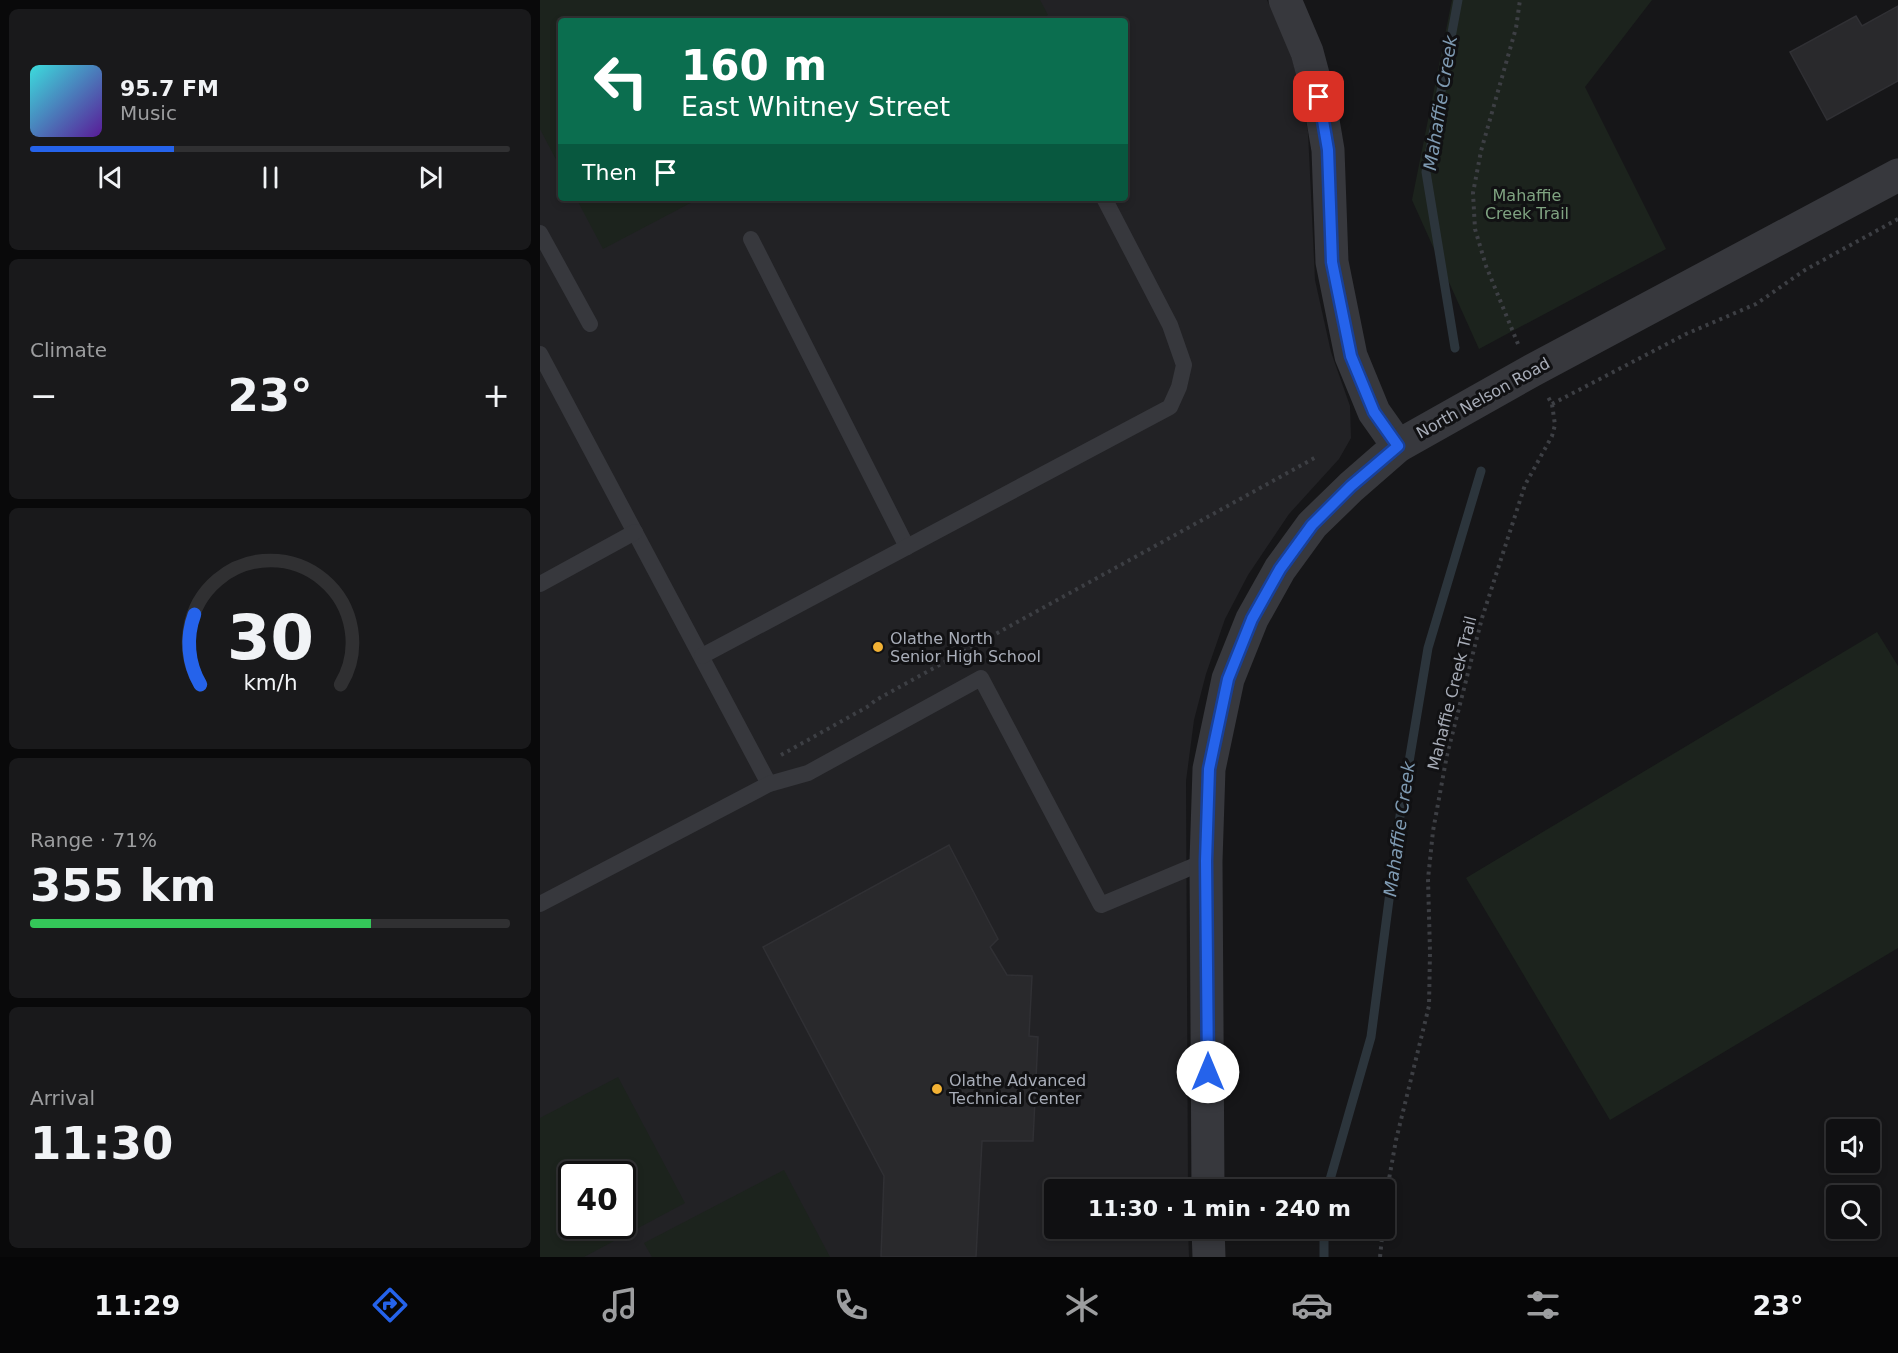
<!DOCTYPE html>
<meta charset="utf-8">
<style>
:root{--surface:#101012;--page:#19191b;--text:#f1f3f6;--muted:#9c9d9f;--line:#303032;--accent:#2563eb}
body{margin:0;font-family:"DejaVu Sans",sans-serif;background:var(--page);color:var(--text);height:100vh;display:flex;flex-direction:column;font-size:22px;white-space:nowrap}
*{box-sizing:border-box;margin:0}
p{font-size:20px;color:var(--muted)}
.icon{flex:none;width:33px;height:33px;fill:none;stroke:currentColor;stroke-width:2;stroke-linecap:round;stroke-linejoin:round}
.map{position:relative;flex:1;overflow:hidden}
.side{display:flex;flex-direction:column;gap:9px;padding:9px;background:#09090a;width:540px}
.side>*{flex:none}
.hud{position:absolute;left:18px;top:18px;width:570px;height:183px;border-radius:6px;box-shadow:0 3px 9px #0003,0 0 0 2px var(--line);background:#0b6e4f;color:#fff;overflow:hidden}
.buttons{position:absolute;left:1286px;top:1119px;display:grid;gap:12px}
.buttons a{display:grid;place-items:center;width:54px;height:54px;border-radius:6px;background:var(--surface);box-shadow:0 3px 9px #0003,0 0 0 2px var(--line);font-size:30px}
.speed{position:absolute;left:18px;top:1161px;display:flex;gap:12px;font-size:30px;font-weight:700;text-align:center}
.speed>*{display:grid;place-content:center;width:78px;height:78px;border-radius:50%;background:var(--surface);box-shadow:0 3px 9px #0003,0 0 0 2px var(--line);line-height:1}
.speed .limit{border:3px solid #111;border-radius:9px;background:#fff;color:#111}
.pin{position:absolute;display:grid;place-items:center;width:51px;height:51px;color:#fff;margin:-26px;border-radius:12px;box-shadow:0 3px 9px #0006}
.me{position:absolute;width:66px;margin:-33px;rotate:0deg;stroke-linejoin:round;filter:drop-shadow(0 0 4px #0008)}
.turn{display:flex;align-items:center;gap:21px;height:126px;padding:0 24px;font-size:27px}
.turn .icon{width:78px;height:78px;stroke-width:2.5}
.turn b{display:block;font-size:42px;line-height:51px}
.then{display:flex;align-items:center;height:57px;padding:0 24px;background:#0003;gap:12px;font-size:22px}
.big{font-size:45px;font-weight:700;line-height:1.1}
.side .tile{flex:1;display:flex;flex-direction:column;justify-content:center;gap:9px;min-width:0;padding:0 21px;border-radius:9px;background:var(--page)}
.side .dial{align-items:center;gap:0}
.dial svg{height:156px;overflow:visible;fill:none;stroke:var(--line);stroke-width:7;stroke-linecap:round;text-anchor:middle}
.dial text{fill:var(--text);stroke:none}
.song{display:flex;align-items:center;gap:18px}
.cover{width:72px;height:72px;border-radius:9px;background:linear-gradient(135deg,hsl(180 70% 55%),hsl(270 70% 35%))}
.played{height:6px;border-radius:3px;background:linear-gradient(90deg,var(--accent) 30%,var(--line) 30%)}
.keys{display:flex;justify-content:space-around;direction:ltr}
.heat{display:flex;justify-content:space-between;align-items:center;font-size:33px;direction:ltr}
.charge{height:9px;border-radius:4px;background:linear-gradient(90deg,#34c759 71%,var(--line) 0)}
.trip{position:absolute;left:504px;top:1179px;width:351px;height:60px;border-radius:6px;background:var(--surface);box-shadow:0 3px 9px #0003,0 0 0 2px var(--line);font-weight:700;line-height:60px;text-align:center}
.tab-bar{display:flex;height:96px;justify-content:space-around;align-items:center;background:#060607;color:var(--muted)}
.tab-bar .icon{width:42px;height:42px}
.tab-bar .on{color:var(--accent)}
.tab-bar b{font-size:27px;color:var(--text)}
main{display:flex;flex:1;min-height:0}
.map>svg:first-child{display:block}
</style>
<main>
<section class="side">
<div class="tile">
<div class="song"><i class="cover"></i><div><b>95.7 FM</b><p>Music</p></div></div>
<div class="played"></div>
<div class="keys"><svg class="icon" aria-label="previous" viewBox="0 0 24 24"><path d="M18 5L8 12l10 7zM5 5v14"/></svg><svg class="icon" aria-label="pause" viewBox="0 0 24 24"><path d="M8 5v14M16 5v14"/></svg><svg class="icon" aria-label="next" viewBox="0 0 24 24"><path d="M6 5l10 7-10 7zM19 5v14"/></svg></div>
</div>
<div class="tile"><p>Climate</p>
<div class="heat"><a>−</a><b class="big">23°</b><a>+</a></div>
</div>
<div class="tile dial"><svg viewBox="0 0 100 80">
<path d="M14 69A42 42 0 1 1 86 69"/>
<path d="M14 69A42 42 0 0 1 11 33" stroke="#2563eb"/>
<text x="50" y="56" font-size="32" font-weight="700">30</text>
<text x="50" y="72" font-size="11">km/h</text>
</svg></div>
<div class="tile"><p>Range · 71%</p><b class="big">355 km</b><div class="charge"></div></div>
<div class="tile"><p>Arrival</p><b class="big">11:30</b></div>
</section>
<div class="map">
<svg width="1358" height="1257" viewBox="0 0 1358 1257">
<rect width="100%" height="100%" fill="#161618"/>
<!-- built -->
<path fill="#222225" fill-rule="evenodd" d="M0,0H727L750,51L761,94L768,132L775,280L791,352L810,406L811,438L799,459L749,514L708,575L685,619L666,674L654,720L646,781L648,1189L514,1190V1228L648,1229L649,1257H0ZM21,21H585V198H21ZM32,1174H82V1226H32Z"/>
<!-- green -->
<g fill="#1c231d" fill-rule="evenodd">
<path d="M0,0H500L508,15L496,21H21V169L0,129Z"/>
<path d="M912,0H1112L1045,87L1126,249L939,349L872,200Z"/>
<path d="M36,198H160L63,249Z"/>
<path d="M1337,632L1358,666V948L1070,1120L926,878Z"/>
<path d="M78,1077L145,1203L44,1257H0V1118ZM32,1174H82V1226H32Z"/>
<path d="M244,1170L290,1257H112L104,1243Z"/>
</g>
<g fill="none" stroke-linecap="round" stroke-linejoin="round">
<!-- stream -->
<g stroke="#2c353c" stroke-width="9">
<path d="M915,348L886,172L918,0"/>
<path d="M787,1190L831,1037L860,816L888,648L941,471"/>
<path d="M784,1257V1228"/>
</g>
</g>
<!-- building -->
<g fill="#29292c" stroke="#303034" stroke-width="1.5">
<path d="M1358,6V81L1287,120L1250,52L1316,16L1322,26Z"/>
<path d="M409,845L458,939L450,947L467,975L492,976L489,1036L498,1037L493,1141H442L436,1257H341L344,1176L223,947Z"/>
</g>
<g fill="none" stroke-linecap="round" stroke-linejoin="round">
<!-- path -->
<g stroke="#3d3f44" stroke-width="4" stroke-dasharray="3 4.5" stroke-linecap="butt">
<path d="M978,344L946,266L935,229L933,193L941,151L976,28L980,0"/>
<path d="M1012,404L1146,334L1216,304L1265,270L1358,219"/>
<path d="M241,755L327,707L336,700L778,456"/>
<path d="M844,1207L856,1140L889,1006L890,952L888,879L893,831L907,755L942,618L985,485L1012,436L1015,425L1012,404L1008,397"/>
<path d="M840,1257L843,1228"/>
</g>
<!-- service -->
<g stroke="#37383d" stroke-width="16">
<path d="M0,233L50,324"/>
<path d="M211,239L367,547"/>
<path d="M0,354L229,784"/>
<path d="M0,584L95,532"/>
<path d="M162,656L630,407L639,387L644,365L630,325L564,198"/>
<path d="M0,904L229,784L268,773L441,678L561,905L666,861"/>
</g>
<!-- minor -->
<path stroke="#37383d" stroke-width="33" d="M745,0L767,52L779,97L788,150L792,262L811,356L834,412L858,446"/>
<!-- tertiary -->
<g stroke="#37383d" stroke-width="33">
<path d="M668,1190L666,861L669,769L688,679L712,619L740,569L772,525L811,487L858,446L993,370L1358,175"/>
<path d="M668,1228L669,1257"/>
</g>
</g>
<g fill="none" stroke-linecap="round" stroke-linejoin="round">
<!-- route casing -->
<g stroke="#184099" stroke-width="15">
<path id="route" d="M668,1072L666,861L669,769L688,679L712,619L740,569L772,525L811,486L858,446L834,412L811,356L792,262L788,150L779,97"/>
</g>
<!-- route -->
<use href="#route" stroke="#2563eb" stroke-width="10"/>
</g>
<!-- markers -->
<g fill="#f2b134" stroke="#111113" stroke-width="2">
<circle cx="338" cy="647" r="6"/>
<circle cx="397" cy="1089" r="6"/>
</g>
<g text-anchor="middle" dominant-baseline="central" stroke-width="6" stroke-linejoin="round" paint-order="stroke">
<!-- park labels -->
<g font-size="16" fill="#7fa381" stroke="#111113">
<text x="987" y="195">Mahaffie<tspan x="987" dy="18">Creek Trail</tspan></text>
</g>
<!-- street labels -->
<g font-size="16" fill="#a8adb8" stroke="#111113">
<text transform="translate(943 398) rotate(-29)">North Nelson Road</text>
<text transform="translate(912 693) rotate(-76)">Mahaffie Creek Trail</text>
</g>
<!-- poi labels -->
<g font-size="16" fill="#a8adb8" stroke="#111113" text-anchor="start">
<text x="350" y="638">Olathe North<tspan x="350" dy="18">Senior High School</tspan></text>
<text x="409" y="1080">Olathe Advanced<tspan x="409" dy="18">Technical Center</tspan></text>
</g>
<!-- water labels -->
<g font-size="18" font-style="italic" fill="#7f9bb3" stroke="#111113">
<text transform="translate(900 103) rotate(-81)">Mahaffie Creek</text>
<text transform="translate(859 829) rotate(-82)">Mahaffie Creek</text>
</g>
</g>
</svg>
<div class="buttons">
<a><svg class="icon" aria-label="sound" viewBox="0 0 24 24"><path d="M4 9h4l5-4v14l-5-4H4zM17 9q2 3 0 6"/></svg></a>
<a><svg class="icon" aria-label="search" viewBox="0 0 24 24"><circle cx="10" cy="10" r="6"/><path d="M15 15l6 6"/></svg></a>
</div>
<div class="speed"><div class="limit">40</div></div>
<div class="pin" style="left:779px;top:97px;background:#d93025"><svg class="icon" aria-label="arrive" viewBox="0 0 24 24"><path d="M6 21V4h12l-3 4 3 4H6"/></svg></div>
<svg class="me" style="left:668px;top:1072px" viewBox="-20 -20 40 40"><circle r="19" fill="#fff"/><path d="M0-13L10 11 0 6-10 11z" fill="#2563eb"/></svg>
<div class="trip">11:30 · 1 min · 240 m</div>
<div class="hud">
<div class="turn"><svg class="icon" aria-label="left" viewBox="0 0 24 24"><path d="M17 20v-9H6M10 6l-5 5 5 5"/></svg><div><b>160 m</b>East Whitney Street</div></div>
<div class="then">Then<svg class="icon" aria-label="arrive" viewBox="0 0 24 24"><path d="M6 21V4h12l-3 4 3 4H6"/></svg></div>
</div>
</div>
</main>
<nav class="tab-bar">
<b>11:29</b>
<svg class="icon on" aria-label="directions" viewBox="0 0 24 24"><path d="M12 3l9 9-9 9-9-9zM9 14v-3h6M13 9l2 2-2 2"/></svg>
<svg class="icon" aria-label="music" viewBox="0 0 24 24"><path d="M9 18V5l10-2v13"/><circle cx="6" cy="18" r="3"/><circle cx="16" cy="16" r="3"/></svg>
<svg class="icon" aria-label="phone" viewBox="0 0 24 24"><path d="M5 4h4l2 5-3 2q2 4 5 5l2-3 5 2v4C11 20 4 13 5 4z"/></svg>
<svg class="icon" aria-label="climate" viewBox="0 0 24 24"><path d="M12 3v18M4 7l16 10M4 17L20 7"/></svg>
<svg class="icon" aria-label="car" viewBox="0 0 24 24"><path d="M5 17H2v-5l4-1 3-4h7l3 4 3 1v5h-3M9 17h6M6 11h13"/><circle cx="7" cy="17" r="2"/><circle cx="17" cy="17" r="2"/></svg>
<svg class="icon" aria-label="filters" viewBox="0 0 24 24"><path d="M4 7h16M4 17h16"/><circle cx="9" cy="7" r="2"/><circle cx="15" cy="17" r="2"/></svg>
<b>23°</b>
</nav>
